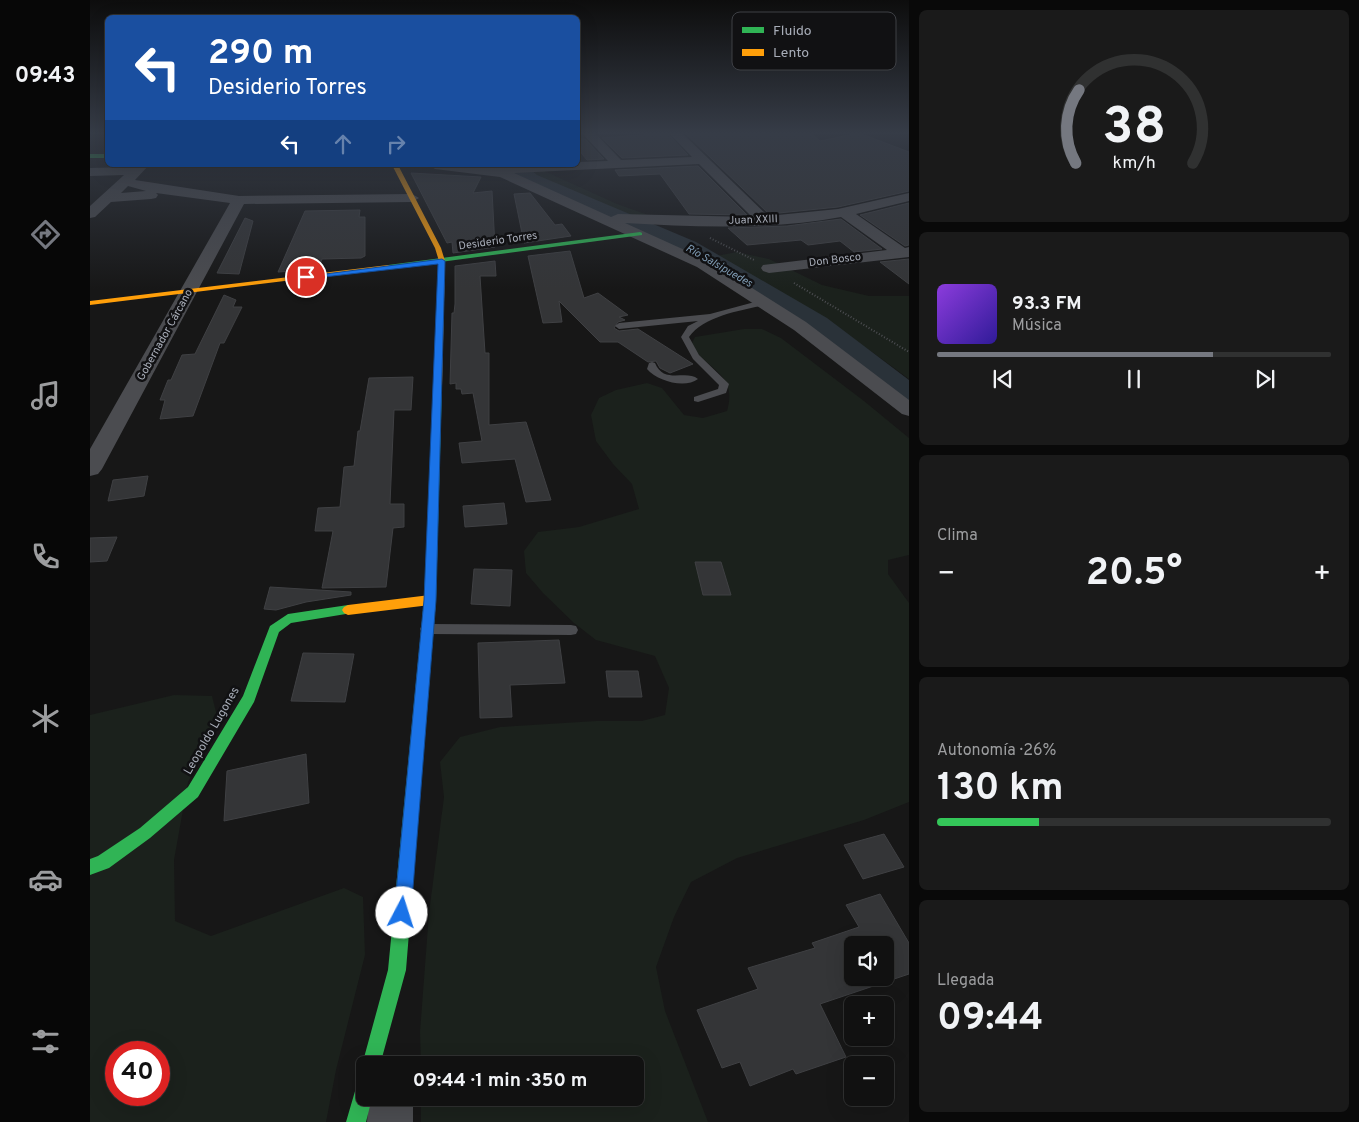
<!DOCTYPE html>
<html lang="es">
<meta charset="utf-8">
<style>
:root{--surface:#111;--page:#1a1a1a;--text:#f1f3f6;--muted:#9c9d9f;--line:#303131;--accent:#757880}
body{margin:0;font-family:Overpass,sans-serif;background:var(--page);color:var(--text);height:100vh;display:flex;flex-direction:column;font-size:19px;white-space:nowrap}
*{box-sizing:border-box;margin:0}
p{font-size:16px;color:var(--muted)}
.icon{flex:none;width:28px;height:28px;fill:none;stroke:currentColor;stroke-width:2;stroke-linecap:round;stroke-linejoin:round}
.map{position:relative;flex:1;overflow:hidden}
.drawer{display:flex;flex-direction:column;gap:10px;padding:10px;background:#090909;width:450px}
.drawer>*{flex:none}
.banner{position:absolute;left:15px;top:15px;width:475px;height:152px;border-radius:8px;box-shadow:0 5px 20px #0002,0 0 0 1px var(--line);background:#1a4fa0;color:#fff;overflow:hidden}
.fabs{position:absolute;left:754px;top:936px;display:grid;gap:10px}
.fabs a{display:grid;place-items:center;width:50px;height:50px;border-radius:8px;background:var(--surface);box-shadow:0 5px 20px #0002,0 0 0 1px var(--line);font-size:25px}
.speed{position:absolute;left:15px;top:1041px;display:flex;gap:10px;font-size:25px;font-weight:700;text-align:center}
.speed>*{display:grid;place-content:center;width:65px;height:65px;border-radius:50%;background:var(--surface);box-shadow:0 5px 20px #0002,0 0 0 1px var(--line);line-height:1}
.speed .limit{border:8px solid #d22;background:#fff;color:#111}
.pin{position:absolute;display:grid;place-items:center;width:42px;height:42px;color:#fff;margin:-21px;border:2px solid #fff;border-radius:50%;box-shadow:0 1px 5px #0007}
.me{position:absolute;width:55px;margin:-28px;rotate:5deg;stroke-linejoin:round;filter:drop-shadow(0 0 4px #0008)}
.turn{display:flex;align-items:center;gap:18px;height:105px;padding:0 20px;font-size:22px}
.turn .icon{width:65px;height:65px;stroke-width:2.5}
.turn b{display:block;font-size:35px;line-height:42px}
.lanes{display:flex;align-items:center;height:48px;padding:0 20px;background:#0003;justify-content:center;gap:25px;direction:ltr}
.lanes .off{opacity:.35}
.big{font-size:38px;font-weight:700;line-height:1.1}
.drawer .card{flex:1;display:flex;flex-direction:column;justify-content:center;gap:8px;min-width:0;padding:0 18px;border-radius:8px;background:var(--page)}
.drawer .dial{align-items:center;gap:0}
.dial svg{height:130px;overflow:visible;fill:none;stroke:var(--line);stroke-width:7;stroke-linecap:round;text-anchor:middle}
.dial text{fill:var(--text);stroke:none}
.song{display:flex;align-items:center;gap:15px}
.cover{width:60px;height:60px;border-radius:8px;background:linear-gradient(135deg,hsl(270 70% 55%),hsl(250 70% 35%))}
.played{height:5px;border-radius:2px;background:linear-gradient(90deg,var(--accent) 70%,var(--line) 70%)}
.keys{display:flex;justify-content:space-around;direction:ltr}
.heat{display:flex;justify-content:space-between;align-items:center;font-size:28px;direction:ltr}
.charge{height:8px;border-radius:4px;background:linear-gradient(90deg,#34c759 26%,var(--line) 0)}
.trip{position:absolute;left:266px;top:1056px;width:288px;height:50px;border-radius:8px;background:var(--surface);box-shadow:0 5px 20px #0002,0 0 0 1px var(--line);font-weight:700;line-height:50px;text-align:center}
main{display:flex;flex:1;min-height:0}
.tabs{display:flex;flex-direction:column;width:90px;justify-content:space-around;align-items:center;background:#070707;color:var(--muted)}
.tabs .icon{width:35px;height:35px}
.tabs .active{color:var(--accent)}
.tabs b{font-size:22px;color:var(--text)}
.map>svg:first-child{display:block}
</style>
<main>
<nav class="tabs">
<b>09:43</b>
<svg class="icon active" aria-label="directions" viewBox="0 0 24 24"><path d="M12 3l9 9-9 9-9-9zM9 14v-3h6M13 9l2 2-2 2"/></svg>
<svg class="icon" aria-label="music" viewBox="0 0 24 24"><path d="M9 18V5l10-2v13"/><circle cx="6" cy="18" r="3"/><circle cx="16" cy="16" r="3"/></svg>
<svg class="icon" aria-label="phone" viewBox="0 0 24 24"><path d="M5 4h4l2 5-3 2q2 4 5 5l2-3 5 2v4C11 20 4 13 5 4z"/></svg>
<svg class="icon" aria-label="climate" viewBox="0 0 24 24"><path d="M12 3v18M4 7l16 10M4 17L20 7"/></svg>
<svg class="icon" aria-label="car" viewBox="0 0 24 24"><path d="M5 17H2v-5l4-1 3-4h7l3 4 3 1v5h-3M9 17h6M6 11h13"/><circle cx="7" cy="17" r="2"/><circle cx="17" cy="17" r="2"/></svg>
<svg class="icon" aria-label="filters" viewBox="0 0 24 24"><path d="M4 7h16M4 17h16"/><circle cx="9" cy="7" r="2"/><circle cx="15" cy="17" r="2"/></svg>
</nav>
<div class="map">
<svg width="819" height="1122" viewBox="0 0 819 1122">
<rect width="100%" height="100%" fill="#171717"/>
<!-- green -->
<g fill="#1b211c" fill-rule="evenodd">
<path d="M452,170L527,204L561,216L508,213L423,173Z"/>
<path d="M647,252L679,259L732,285L779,296H819V379C758,333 693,292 626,256Z"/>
<path d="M654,329H672L691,338L774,401L819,438V555L798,560V574L819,603V802L774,820L647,858L601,882L584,917L566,967L575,1011L618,1122H331V1098H545V1065H331L330,1032L339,913L354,797L350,762L370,737L410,727L506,721H552L575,715L579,688L565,656L506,640L484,623L453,593L436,573L434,551L448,532L489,527L549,509L542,484L523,464L506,441L501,415L509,398L526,390L557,383L572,388L594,415L613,418L637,411C648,373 618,371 601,345L605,337Z"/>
<path d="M84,695L122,696L129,724L98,782L84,860L85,921L121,936L254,888L273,897L275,955L246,1070L236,1122H0V715ZM26,1052H69V1095H26Z"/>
</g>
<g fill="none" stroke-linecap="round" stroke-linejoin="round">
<!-- river -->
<path fill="#2a3239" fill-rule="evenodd" d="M412,165H435L447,175L606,242L737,318L819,380V406L807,403L717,330L588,252L433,183Z"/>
</g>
<!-- building -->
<g fill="#343537" stroke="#3f4043" fill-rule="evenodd">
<path d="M594,132H719L730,141L769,133L819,152V191L748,207L679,214Z"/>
<path d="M577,133L598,155L532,158L512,138Z"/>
<path d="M488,139H495L514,159L497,160L488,149Z"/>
<path d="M608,166L657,215L599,214L570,174L529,176L525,170Z"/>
<path d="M321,173L391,177L383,193L402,191L405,247L363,253L362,242L357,243Z"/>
<path d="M440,193L465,225L472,224L481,236L434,243L424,194Z"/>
<path d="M819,203V245L815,246L770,215Z"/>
<path d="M270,210L269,217H275V256L271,258L232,259L230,264H220L218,270L188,272L215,211Z"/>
<path d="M155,218L163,221L149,274L127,273Z"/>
<path d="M751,219L792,249L764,252L750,241L718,245L711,240L657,245L638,228L697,226Z"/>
<path d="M480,251L494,298L508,293L538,315L529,317L535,320L528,322L524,328L529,331L548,329L603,364L580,373L570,368L566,361L558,362L528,342H510L469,301L472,322L453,323L438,256Z"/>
<path d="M819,259V284L790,262Z"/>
<path d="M405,261L406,276H390L395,353H399V425L436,422L461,500L436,502L425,459L372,463L369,443L392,441L383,393L372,394L371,389H366V383L360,384L362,313H364L365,304V266Z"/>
<path d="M134,295L146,300L143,307H152L134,343H130L103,416L70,419L75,400H70L78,380H81L92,355L105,354Z"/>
<path d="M323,377L321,410H304L300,504H314V527L303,528L296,587L232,588L243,531H225L228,508L250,507L254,467L264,466L268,431H270L279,378Z"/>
<path d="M58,476L54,496L18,501L23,480Z"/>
<path d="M414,503L417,524L375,527L373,506Z"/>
<path d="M27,537L17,561L0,562V538Z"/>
<path d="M605,562H631L641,595H613Z"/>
<path d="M384,569L422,570L420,606L381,604Z"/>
<path d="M180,587L261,592V595L216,602L186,610L174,609Z"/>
<path d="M469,640L475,683L420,685L422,717L390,718L388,643Z"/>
<path d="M213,653L264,654L255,702L201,701Z"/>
<path d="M516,671H548L552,697H519Z"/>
<path d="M216,754L219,803L134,821L137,771Z"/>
<path d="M794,834L814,867L773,879L754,845Z"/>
<path d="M790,894L819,943V974L730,1004L756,1057L706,1074L703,1069L660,1086L650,1062L632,1068L607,1010L668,989L658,968L725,948L722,943L769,927L756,905ZM762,945H795V978H762Z"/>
</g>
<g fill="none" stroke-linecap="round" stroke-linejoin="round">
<!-- path -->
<g stroke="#4d4e52" stroke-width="2" stroke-dasharray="1 2" stroke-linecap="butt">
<path d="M620,238L664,260"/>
<path d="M704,283L819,352"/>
</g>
<!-- lane -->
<g fill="#4b4c50" fill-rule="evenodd">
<path d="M676,299L679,300V304C654,310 614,315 599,337L609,355L639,384L636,393L608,402L604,401V397L628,389L629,385L603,359L591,337L598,326L608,321L529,329L525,326L529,323L620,314Z"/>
<path d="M562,362L565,363C574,385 596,369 608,379C595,389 567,381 557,369L559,363Z"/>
<path d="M337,624L481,625L486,626L488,630L486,634L481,635L337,634L332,633L330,629L332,625Z"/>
</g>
<!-- street -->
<g fill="#4b4c50" fill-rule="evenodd">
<path d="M491,132H504L531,160L602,157L578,132H591L678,216L748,209L819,193V201L766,214L815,248L819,247V257L679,273L673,271L671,268L673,265L797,250L751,217C680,230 606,227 535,223L619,261L716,322L819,400V416L812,414L704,330L607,267L410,177L345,169L339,165H378L405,168L432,165H488V162L518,161ZM609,164L662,217L528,214L521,217L424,173Z"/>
<path d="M45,165H59L45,180L149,196L322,194L329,198L322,202L154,204L12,469L8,474L0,476V449L140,203L66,193L68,195L66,198L61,199L21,202L5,217L0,218V206L34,175L0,176V168L43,167ZM38,186L56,191L31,193Z"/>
<path d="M279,1098H323V1122H277Z"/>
</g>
<!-- fast -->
<g fill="#30b455" fill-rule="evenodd">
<rect x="0" y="154" width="18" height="4"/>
<path d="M550,232L552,233V235L298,269L294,267L298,265Z"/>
<path d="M348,382L352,385L346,600L316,970L290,1065H275V1072L272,1065L298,970L334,600L344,385Z"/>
<path d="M258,605L262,607L264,610L262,613L201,623L189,632L164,702L108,797L60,838L19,868L0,875V859L8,856L50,828L98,787L153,696L180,626L198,614Z"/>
<path d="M275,1079V1098H282L276,1122H256L268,1081Z"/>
</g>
<!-- slow -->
<g fill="#ff9f0a" fill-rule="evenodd">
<path d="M302,165H308L351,248L355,261L352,385L348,388L344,385L349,261L345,248Z"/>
<path d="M298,265L300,266V268L0,305V301Z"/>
<path d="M340,595L344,597L346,600L344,603L340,605L258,615L254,613L252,610L254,607L258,605Z"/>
</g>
</g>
<!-- sky -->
<linearGradient id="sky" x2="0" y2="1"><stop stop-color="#0d0d0d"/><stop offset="0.46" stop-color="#363c47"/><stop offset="1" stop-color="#363c47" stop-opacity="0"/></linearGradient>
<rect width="819" height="289" fill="url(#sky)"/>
<!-- route -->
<path fill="#1a73e8" stroke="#114b97" d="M352,259L355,261L346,600L321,913L318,919L312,922L307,919L304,913L334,600L348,264L216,279L212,277Z"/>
<g text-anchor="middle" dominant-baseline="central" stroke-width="5" stroke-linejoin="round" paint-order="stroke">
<!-- far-street labels -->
<g font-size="11" fill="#a8adb8" stroke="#111113">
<text transform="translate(663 220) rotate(-2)">Juan XXIII</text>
<text transform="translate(408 241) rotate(-8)">Desiderio Torres</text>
<text transform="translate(745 260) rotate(-7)">Don Bosco</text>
<text transform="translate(75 335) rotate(-61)">Gobernador Cárcano</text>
</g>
<!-- far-water labels -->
<g font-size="11" font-style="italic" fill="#7f9bb3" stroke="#111113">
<text transform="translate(629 266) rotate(30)">Río Salsipuedes</text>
</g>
<!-- street labels -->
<g font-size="12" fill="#a8adb8" stroke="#111113">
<text transform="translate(122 731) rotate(-60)">Leopoldo Lugones</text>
</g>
</g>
<!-- legend -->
<rect x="642" y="12" width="164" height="58" rx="8" fill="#111113" stroke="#3e4045" stroke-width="1"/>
<rect x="652" y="27" width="22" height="6" fill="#30b455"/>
<rect x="652" y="49" width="22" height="7" fill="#ff9f0a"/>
<g font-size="14" fill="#a8adb8">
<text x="683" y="35">Fluido</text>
<text x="683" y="57">Lento</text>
</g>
</svg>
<div class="fabs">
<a><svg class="icon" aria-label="sound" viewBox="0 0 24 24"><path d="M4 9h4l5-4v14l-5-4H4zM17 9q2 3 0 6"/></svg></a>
<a>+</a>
<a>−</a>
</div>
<div class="speed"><div class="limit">40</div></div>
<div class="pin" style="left:216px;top:277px;background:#d93025"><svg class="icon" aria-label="arrive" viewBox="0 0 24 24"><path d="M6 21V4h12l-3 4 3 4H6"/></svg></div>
<svg class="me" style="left:312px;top:913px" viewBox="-20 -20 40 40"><circle r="19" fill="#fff"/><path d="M0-13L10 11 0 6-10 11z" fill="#1a73e8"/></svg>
<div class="trip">09:44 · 1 min · 350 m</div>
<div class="banner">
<div class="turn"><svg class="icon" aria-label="left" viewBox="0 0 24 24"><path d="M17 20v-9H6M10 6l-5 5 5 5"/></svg><div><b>290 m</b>Desiderio Torres</div></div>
<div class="lanes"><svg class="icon" aria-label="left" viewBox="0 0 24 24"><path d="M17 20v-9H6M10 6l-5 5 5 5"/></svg><svg class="icon off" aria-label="ahead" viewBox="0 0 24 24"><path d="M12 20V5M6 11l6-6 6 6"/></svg><svg class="icon off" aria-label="right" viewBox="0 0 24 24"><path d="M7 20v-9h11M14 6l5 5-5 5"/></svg></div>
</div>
</div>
<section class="drawer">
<div class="card dial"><svg viewBox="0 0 100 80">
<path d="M14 69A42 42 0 1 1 86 69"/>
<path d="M14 69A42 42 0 0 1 16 24" stroke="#757880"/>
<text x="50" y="56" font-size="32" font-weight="700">38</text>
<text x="50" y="72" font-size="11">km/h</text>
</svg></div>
<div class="card">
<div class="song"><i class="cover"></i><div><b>93.3 FM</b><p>Música</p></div></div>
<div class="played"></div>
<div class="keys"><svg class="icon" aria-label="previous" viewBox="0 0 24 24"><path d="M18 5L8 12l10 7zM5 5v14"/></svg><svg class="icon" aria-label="pause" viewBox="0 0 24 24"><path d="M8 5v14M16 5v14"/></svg><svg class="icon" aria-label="next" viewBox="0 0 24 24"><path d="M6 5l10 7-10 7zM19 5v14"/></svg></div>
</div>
<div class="card"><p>Clima</p>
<div class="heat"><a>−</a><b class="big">20.5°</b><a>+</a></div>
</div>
<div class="card"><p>Autonomía · 26%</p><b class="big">130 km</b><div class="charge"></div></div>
<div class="card"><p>Llegada</p><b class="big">09:44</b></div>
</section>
</main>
